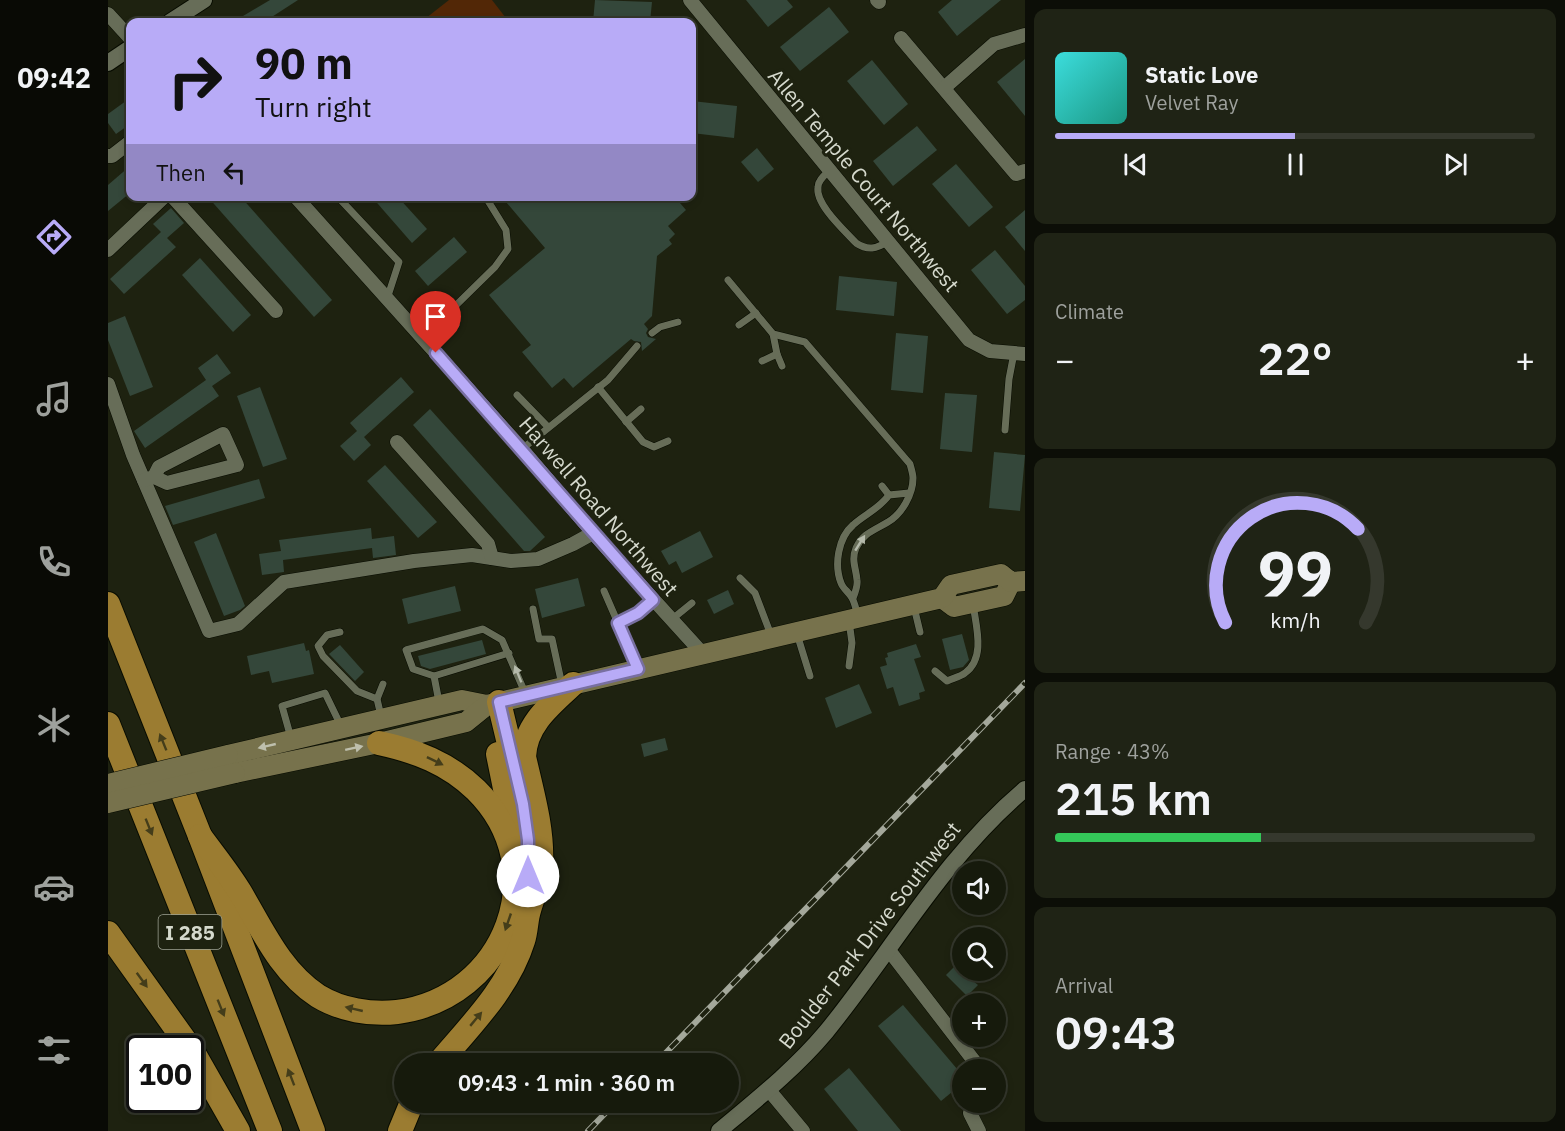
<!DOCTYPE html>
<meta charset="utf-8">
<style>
:root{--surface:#161a0c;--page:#1f2315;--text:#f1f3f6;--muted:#9ea19d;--line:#35382d;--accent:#b8abf7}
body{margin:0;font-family:"IBM Plex Sans",sans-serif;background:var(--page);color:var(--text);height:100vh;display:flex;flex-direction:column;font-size:22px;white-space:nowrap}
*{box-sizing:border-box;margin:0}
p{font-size:20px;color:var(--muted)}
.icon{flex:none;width:33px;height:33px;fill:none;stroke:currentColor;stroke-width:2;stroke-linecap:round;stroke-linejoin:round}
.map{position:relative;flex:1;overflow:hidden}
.sheet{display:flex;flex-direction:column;gap:9px;padding:9px;background:#0c0e07;width:540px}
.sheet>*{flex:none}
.top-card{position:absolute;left:18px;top:18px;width:570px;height:183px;border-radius:12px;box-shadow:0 3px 9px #0003,0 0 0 2px var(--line);background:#b8abf7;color:#111;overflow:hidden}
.fabs{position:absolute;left:844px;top:861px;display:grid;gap:12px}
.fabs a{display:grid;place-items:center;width:54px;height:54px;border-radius:50%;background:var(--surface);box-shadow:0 3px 9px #0003,0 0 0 2px var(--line);font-size:30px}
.speed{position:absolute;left:18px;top:1035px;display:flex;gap:12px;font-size:30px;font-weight:700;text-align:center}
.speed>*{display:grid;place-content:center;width:78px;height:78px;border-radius:50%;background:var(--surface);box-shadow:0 3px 9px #0003,0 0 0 2px var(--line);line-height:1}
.speed .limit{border:3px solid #111;border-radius:9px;background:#fff;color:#111}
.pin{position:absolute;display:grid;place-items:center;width:51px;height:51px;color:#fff;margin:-62px -26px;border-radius:50% 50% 50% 0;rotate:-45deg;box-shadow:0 0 6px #0007}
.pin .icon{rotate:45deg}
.me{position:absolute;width:66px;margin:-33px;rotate:0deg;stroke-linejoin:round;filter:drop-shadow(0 0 4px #0008)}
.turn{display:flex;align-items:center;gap:21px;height:126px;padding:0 30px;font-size:27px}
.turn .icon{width:78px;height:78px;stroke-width:2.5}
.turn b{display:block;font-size:42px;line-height:51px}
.then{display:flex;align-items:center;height:57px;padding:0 30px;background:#0003;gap:12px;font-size:22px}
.big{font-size:45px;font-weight:600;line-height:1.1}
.sheet .card{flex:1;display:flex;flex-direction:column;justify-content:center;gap:9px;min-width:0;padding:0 21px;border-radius:12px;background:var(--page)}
.sheet .dial{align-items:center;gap:0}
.dial svg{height:156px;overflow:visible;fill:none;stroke:var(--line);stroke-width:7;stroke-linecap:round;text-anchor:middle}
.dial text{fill:var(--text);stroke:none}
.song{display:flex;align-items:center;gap:18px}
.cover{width:72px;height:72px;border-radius:9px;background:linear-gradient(135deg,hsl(180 70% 55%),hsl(170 70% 35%))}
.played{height:6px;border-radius:3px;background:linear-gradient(90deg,var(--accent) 50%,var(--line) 50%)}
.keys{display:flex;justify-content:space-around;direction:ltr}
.heat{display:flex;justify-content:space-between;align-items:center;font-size:33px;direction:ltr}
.charge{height:9px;border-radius:4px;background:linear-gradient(90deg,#34c759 43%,var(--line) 0)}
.trip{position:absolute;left:286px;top:1053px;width:345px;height:60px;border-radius:30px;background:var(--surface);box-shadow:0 3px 9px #0003,0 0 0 2px var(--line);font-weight:600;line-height:60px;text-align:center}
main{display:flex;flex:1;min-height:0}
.dock{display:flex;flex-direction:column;width:108px;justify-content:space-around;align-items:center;background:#090a05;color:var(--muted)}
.dock .icon{width:42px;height:42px}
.dock .current{color:var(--accent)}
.dock b{font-size:27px;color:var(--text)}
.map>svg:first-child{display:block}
</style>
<main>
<nav class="dock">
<b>09:42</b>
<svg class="icon current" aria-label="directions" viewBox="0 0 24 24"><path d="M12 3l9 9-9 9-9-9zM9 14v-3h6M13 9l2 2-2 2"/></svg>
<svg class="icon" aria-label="music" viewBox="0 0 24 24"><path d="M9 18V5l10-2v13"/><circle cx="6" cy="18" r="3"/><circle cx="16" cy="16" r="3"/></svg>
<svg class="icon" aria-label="phone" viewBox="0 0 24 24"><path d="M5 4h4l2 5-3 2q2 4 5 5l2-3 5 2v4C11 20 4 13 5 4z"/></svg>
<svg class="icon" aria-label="climate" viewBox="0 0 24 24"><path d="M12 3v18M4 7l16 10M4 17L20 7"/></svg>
<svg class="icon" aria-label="car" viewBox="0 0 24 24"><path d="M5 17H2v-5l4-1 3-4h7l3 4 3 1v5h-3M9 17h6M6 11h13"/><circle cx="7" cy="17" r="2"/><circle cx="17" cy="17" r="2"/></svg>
<svg class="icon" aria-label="filters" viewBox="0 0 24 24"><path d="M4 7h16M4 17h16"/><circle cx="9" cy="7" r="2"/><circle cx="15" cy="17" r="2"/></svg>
</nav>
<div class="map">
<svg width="917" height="1131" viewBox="0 0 917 1131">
<rect width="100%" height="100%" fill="#1e2210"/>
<!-- green -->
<path fill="#522706" d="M341,0H384L401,22H313Z"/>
<!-- building -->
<g fill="#34473a">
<path d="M162,0H190L156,22H125Z"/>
<path d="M487,0L544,2L542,22H485Z"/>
<path d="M638,0H679L685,7L660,27Z"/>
<path d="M844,0H893L849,36L830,12Z"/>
<path d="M721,7L741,32L692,71L672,47Z"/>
<path d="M917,59V116L889,82Z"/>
<path d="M764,60L800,104L776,125L739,81Z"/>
<path d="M22,98V124L8,134L0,123V114Z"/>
<path d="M584,101L629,106L626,138L584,133Z"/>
<path d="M809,126L829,150L785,186L765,161Z"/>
<path d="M649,148L666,169L650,182L633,162Z"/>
<path d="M848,164L885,207L861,227L824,184Z"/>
<path d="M22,166V193L0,211V185Z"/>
<path d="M99,196H132L224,300L206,317Z"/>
<path d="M263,196H289L319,229L304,243Z"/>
<path d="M393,196H566L578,210L560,226L567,234L561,240L564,244L549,256L544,316L536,324L540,329L538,333L540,337L548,339L534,351L533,342L526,341L523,339L465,388L456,378L444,388L414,352L423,345L381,295L437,248Z"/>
<path d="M63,208L76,223L59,238L68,247L16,294L2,279L53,232L45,224Z"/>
<path d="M917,210V251L897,227Z"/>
<path d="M346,237L359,252L320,286L307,271Z"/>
<path d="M887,250L917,286V300L899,314L863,270Z"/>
<path d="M92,258L143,315L125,332L74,275Z"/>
<path d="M731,276L789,282L786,316L728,310Z"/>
<path d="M17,316L45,387L22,396L0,340V323Z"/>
<path d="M788,333L820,336L815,393L783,390Z"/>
<path d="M109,354L123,373L104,386L111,396L37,448L26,431L98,380L90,368Z"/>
<path d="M293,377L306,392L256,437L263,445L246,461L232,446L249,431L242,423Z"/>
<path d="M152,387L179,459L155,467L129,396Z"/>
<path d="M837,393L869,395L864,452L832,449Z"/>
<path d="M322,409L437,537L422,551H416L305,425Z"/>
<path d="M886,452L917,455L912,511L881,508Z"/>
<path d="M277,465L329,522L310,538L259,481Z"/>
<path d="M151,479L157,498L65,525L57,506Z"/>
<path d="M263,528L264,539L286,536L288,555L265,558L264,548L175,560L176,572L154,575L151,554L173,551L171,540Z"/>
<path d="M592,531L605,557L574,573L568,561L561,565L553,551Z"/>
<path d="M108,533L137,606L132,610L116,616L86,542Z"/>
<path d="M470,578L477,606L434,618L427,589Z"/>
<path d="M347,586L353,611L300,624L294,599Z"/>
<path d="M620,590L626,604L606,614L599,600Z"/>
<path d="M854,634L861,660L855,667L842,670L834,639Z"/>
<path d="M374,640L378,654L322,669L313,666L310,656Z"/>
<path d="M196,643L198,651L201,650L206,674L164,683L161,671L143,675L139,656Z"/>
<path d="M808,644L813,657L806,659L817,691L811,693L812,699L791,706L785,687L779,689L772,667L779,665L777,658L780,657L779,653Z"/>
<path d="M232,645L256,672L247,681L221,654Z"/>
<path d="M751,684L764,713L728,728L717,698Z"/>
<path d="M557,738L560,750L536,757L533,744Z"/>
<path d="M855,958V970H863L869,977L865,981L870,985L859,996L838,975Z"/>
<path d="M795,1005L855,1076V1083L833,1101L770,1026Z"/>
<path d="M741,1068L793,1131H750L716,1089Z"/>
</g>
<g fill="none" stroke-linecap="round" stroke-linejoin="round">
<!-- service casing -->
<g stroke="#080c00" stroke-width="8">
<g id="service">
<path d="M721,171C717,175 710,180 710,187C707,204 736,230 748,243C760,251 768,249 781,241"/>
<path d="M229,196L291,262L279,299"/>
<path d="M620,280L665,334L697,342L802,464C803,468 805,474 805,478C805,494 794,514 780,522C767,530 755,533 748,548C743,560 748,568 749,580C750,586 747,593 745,598"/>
<path d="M338,315L387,267L400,249L398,230L377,196"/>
<path d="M631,325L648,313"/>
<path d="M544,333L552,327L570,322"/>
<path d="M313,337L338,315L348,325"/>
<path d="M669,354L674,366"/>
<path d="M654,361L669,354L665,334"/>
<path d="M490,387L535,442L546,447L560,441"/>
<path d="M409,395L440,427"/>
<path d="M518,422L533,409"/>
<path d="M897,430L901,379L906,353"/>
<path d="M414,449L500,380L529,346"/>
<path d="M774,486L781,495"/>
<path d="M632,578L647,593L663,635"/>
<path d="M496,591L530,669"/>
<path d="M806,607L812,632"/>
<path d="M425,609L431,639H444L454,685"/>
<path d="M750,616C748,610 747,603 744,598C741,592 735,589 733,583C726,565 730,538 745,525C757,514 771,509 781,495L801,493"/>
<path d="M563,620L584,603"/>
<path d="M741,621L744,643L741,666"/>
<path d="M510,623L530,613L545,600"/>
<path d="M232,632L219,635L210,646L215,656L249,691L269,699"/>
<path d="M689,634L702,676"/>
<path d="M827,671L839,681C845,678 852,677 857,673C878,658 868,626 865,604"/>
<path d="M326,676L401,653"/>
<path d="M331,702L326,676L305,669L298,650L375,629L394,640L418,695"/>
<path d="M273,716L269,699L275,684"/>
<path d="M183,738L174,706L217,693L233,726"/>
</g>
</g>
<!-- minor casing -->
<g stroke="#080c00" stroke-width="15">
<g id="minor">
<path d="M582,0L861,340L882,351L917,354"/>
<path d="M769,0L771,2"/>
<path d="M0,14L22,38"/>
<path d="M793,38L908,174L917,171"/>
<path d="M836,88L886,44L917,35"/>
<path d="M0,156H4L22,142"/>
<path d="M64,196L168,311"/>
<path d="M187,196L414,449L485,533L595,654"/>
<path d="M0,250L57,196"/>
<path d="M0,384L25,455L101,631L130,624L176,582L306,561L364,555L403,561L430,559L465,544L485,533"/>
<path d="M289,442L380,544L384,558"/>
<path d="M36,480L46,477L51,467L115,434L129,465L59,483L46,477"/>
<path d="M780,949L873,1070"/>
<path d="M660,1089L695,1131"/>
<path d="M866,1102L862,1113L871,1131"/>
</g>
</g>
<!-- tertiary casing -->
<g stroke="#080c00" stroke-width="18">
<g id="tertiary">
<path d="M62,22L96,0"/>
<path d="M0,63L22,48"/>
<path d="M611,1131C648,1100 687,1069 718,1032C784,951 836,857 917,789"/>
</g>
</g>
<!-- secondary casing -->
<g stroke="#080c00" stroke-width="21">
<g id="secondary">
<path d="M834,598L846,607L896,596L903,582"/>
<path d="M120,755L354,700L379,705L834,598L843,585L893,574L903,582L917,581"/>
<path d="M127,773L271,743L358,722L379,705"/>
</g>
</g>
<!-- motorway casing -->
<g stroke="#080c00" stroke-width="26">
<g id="motorway">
<path d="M0,604L92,836L205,1131"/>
<path d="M391,702L408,773"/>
<path d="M0,724L162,1131"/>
<path d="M390,754L403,818L404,838"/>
<path d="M92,836C105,854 120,872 132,892C154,929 172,971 210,996C233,1010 263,1015 289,1012C398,998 448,869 368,790C340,763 308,751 271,743"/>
<path d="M0,933L85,1052L130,1131"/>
<path d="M330,1064C362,1026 400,989 415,941C418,932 418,922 420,914C424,897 432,883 433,865C435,829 424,792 416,757C417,725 442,705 465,684"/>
<path d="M292,1131L304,1102"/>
</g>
</g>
<!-- service -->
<use href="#service" stroke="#676d58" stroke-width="7"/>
<!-- minor -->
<use href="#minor" stroke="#676d58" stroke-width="14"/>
<!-- tertiary -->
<use href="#tertiary" stroke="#676d58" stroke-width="16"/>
<!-- secondary -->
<use href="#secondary" stroke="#77724c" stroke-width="20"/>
<!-- motorway -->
<use href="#motorway" stroke="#9b7c31" stroke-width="24"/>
<!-- rail casing -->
<g stroke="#a4a89b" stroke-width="6">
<g id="rail">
<path d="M547,1064L917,683"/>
<path d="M480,1131L508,1102"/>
</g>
</g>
<!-- rail -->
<use href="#rail" stroke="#1e2210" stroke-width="4" stroke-dasharray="11" stroke-linecap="butt"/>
<!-- secondary-bridge casing -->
<g stroke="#080c00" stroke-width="21" stroke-linecap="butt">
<g id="secondary-bridge">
<path d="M0,784L120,755"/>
<path d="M0,803L127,773"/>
</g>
</g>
<!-- secondary-bridge -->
<use href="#secondary-bridge" stroke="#77724c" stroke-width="20"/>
</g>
<!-- one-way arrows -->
<defs><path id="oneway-solid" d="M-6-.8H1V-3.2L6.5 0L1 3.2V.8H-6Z" transform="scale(1.5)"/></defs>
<g fill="#b4b9aa">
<use href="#oneway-solid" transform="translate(752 543) rotate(-58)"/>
<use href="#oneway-solid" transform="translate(410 674) rotate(-112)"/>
</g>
<g fill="#443d1a">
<use href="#oneway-solid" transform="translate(55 742) rotate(-112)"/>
<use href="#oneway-solid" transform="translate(327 761) rotate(26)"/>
<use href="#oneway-solid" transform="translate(41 827) rotate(68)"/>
<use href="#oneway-solid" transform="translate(400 922) rotate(109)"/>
<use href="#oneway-solid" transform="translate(34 980) rotate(54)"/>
<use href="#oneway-solid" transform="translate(113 1008) rotate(68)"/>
<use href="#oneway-solid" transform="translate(246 1009) rotate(-167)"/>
<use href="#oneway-solid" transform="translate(368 1019) rotate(-50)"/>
<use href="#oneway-solid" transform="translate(183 1077) rotate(-111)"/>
</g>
<g fill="#bebfad">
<use href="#oneway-solid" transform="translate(159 746) rotate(167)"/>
<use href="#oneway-solid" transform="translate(246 748) rotate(-12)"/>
</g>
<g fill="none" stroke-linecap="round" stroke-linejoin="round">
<!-- route casing -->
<g stroke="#786fa1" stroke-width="15">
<path id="route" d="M328,353L545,600L530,613L510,623L530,669L391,702L415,804L420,840V876"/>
</g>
<!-- route -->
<use href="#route" stroke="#b8abf7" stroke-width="10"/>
</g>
<g text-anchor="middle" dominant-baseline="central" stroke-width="6" stroke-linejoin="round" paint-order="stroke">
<!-- shield labels -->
<rect fill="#1e2210" stroke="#9ea294" stroke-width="1.5" x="50.5" y="915" width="63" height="34" rx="4.5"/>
<g font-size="20" font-weight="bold" fill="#d5d9cd">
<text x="82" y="932">I 285</text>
</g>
<!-- street labels -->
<g font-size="21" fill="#d5d9cd" stroke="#1e2210">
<text transform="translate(756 180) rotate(50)">Allen Temple Court Northwest</text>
<text transform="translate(491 506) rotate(49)">Harwell Road Northwest</text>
<text transform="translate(761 935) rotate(-52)">Boulder Park Drive Southwest</text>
</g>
</g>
</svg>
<div class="fabs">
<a><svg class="icon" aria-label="sound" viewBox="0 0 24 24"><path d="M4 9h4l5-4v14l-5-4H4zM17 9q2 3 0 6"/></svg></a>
<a><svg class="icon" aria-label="search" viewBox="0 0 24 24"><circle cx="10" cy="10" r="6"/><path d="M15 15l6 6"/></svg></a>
<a>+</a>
<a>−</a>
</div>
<div class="speed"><div class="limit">100</div></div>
<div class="pin" style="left:328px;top:353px;background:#d93025"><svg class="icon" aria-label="arrive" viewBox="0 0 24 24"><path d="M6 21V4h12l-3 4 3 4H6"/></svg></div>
<svg class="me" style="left:420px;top:876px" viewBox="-20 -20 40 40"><circle r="19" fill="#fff"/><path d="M0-13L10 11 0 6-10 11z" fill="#b8abf7"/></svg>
<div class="trip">09:43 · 1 min · 360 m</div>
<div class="top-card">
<div class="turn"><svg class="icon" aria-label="right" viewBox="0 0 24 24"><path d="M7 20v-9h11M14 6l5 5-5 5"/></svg><div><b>90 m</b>Turn right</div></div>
<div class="then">Then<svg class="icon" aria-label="left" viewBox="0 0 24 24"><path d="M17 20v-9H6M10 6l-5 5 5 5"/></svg></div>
</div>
</div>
<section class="sheet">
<div class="card">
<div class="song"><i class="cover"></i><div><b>Static Love</b><p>Velvet Ray</p></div></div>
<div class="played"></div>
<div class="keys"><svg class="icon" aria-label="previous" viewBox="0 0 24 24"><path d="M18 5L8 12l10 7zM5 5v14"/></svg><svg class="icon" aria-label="pause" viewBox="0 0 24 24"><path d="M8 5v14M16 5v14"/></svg><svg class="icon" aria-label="next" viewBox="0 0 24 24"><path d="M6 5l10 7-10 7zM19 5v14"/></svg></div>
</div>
<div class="card"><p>Climate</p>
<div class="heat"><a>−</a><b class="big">22°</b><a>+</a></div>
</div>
<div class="card dial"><svg viewBox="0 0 100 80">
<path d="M14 69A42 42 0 1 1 86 69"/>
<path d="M14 69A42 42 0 0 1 82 21" stroke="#b8abf7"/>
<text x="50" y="56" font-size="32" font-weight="700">99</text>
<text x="50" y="72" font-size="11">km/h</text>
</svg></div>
<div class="card"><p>Range · 43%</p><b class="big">215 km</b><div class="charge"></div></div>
<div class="card"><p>Arrival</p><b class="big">09:43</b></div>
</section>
</main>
